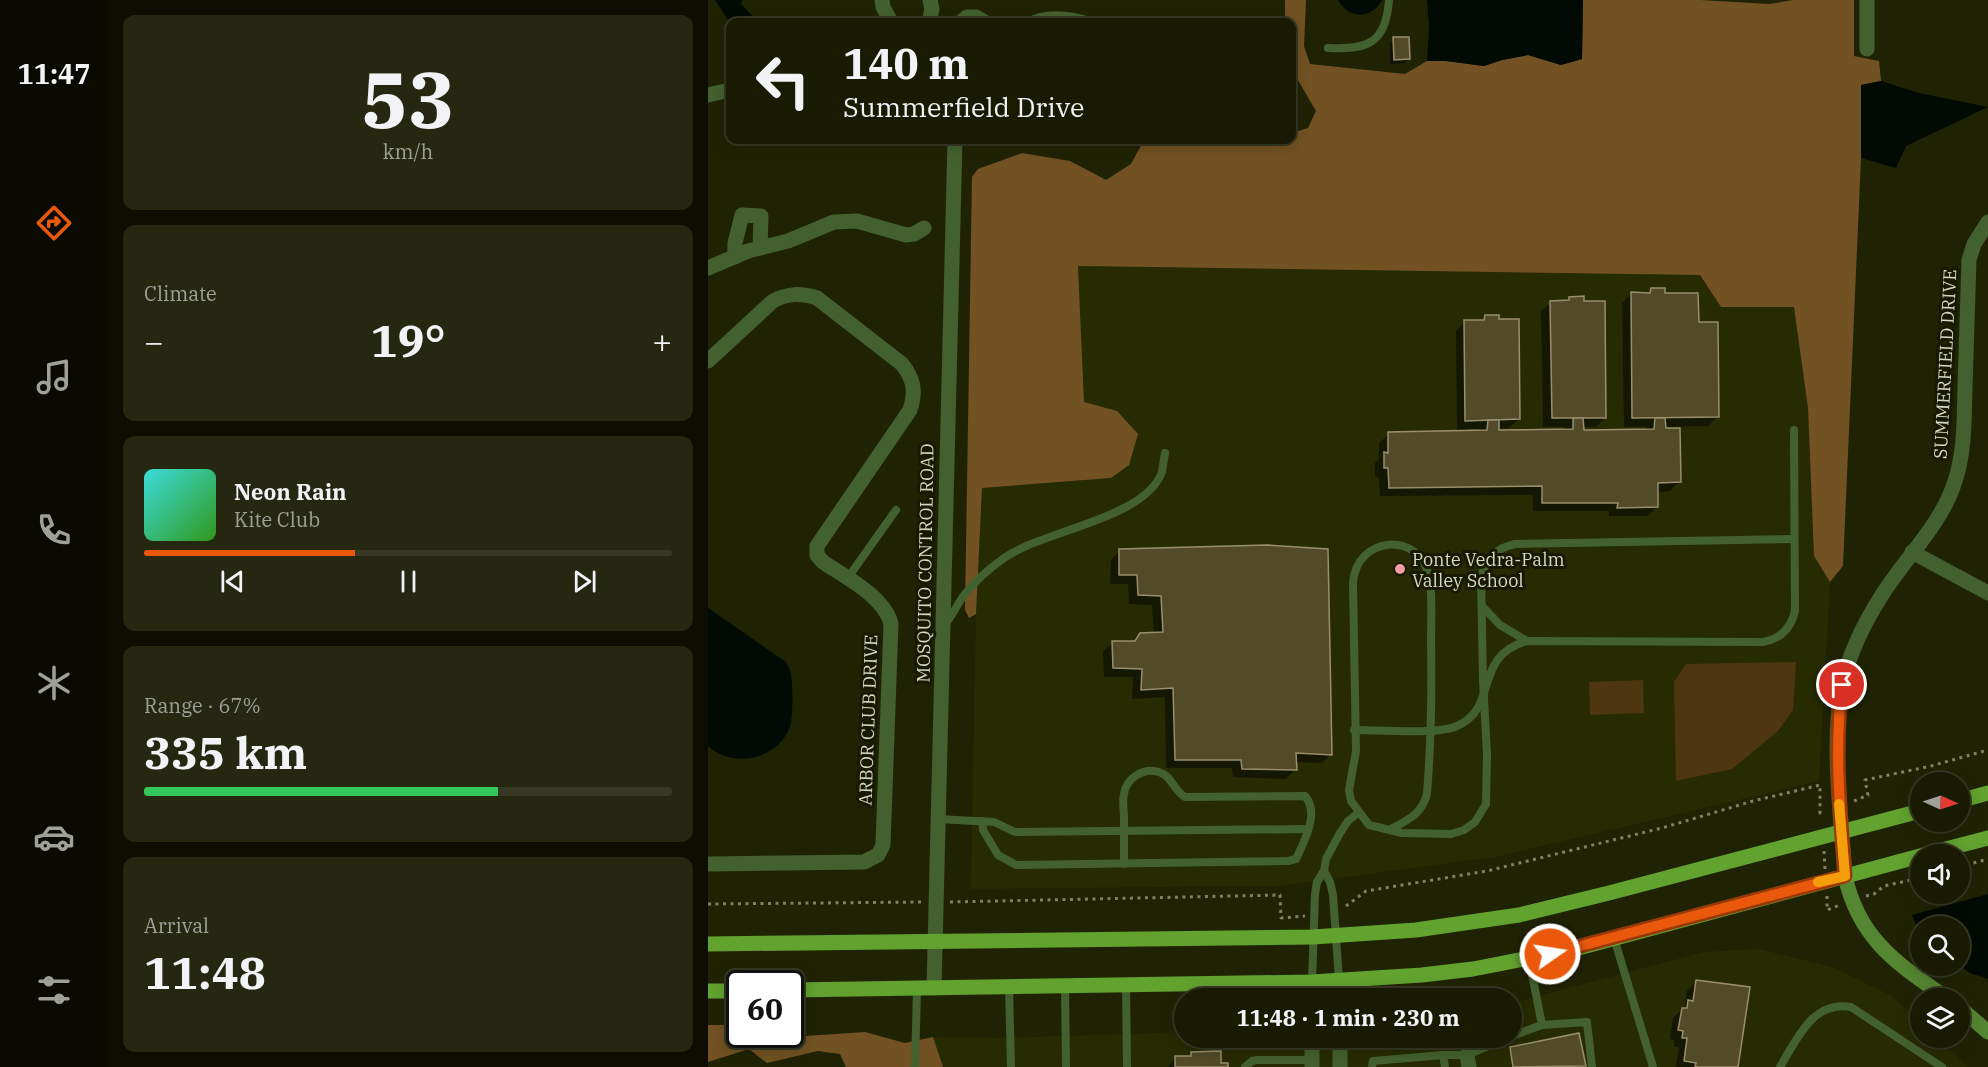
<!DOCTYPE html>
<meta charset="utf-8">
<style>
:root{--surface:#181a02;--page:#252711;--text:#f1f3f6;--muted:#9fa199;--line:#363824;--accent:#ea580c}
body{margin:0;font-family:"IBM Plex Serif",serif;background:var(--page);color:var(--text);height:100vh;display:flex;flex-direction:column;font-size:22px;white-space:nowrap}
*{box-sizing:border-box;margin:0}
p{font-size:20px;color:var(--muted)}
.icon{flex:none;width:33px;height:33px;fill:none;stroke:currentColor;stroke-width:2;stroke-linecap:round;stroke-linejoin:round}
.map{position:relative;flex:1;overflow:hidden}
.side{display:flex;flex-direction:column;gap:15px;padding:15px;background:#0d0e01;width:600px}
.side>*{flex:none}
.guide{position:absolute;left:18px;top:18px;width:570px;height:126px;border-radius:12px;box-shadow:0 3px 15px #0003,0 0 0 2px var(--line);background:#181a02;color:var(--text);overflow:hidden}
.needle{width:39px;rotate:93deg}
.tools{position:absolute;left:1202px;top:772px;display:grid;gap:12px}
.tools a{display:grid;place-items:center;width:60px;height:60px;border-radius:50%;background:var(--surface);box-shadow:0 3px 15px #0003,0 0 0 2px var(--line);font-size:30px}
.speed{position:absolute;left:18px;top:970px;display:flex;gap:12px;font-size:30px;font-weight:700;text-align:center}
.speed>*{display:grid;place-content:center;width:78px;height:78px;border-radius:50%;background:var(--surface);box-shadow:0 3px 15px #0003,0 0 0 2px var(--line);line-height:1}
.speed .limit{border:3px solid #111;border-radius:9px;background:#fff;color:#111}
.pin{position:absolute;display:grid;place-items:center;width:51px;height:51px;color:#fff;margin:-26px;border:3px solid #fff;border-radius:50%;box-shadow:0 2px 6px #0007}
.me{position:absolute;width:66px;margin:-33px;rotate:77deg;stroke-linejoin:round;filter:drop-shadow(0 0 4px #0008)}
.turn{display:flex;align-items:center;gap:21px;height:126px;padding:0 18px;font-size:27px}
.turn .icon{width:78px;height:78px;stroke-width:2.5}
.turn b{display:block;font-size:42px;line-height:51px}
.big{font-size:45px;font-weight:800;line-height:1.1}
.side .card{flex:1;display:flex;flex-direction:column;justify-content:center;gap:9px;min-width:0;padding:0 21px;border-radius:12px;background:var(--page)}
.side .dial{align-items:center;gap:0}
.dial b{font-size:78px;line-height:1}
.song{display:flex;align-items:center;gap:18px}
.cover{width:72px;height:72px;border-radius:9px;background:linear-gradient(135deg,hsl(180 70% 55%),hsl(110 70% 35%))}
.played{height:6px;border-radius:3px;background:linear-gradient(90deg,var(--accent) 40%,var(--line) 40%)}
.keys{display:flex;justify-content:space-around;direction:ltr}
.heat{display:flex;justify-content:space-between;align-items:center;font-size:33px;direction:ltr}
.charge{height:9px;border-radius:4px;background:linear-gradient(90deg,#34c759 67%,var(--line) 0)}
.trip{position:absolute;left:466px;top:988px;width:348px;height:60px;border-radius:30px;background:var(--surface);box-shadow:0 3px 15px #0003,0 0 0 2px var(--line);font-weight:800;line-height:60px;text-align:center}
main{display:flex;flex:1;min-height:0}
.tab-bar{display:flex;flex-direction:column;width:108px;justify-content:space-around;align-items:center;background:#0a0a01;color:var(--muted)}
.tab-bar .icon{width:42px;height:42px}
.tab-bar .on{color:var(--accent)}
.tab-bar b{font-size:27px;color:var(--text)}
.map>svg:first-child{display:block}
</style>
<main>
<nav class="tab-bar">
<b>11:47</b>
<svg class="icon on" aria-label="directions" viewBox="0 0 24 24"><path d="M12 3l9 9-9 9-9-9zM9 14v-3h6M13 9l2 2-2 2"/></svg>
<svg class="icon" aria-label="music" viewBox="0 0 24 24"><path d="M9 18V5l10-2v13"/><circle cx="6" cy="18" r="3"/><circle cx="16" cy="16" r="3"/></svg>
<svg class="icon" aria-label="phone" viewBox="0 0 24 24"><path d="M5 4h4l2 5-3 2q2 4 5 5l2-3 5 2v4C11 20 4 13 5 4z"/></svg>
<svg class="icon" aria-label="climate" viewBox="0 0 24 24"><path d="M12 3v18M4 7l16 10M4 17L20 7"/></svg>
<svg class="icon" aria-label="car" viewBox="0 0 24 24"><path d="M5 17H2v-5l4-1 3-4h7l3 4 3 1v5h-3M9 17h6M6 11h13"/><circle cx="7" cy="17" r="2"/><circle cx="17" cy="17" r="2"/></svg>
<svg class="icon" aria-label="filters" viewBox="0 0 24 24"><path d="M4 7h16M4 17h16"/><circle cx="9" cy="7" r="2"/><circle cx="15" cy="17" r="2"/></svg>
</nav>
<section class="side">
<div class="card dial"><b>53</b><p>km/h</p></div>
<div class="card"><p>Climate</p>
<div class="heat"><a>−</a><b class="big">19°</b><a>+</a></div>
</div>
<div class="card">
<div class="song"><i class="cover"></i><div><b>Neon Rain</b><p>Kite Club</p></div></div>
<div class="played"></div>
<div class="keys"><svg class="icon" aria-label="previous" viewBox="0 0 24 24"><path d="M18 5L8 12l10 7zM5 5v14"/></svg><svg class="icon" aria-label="pause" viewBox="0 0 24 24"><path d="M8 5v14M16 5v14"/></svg><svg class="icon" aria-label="next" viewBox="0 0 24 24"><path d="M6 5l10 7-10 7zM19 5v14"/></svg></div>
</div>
<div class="card"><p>Range · 67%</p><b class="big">335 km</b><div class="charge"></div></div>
<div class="card"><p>Arrival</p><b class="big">11:48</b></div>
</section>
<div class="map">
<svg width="1280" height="1067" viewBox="0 0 1280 1067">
<rect width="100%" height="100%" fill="#202303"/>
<!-- built -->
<g fill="#272b02">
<path d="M370,266L992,275L1013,307L1087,306L1100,408L1106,556L1122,582L1111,781L787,857L570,886L263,889L268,614L274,488L403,478L409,411L376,402Z"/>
<path d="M1051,949L1124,967L1182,995L1212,1022V1038H1230L1260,1067H235L225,1037L295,1038L477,1032V1038H804V1003L996,952Z"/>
</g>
<!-- green -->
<g fill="#4e3610">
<path d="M1088,662L1085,710L1070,731L1024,769L968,781L966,682L978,664Z"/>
<path d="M935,680L936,713L882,715L881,682Z"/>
</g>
<!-- forest -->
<g fill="#725222">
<path d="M577,0H598L596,46L602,64L697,74L719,61H738L776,66L794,60L820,55L853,65L874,59L875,0H992L1061,4L1085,0H1146V56L1171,61L1173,81L1153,85V158L1135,566L1122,582L1106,556L1100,408L1086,307H1013L992,275L370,266L376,402L409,411L430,434L421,465L403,478L274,488L268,614L261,618L257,610L264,177L270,169L314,153L362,161L398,180L423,164L436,140H584V133L600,128L608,111L584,70V22H577Z"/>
<path d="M0,1025H31L32,1035L84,1037L157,1032L197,1043L225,1037L235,1067H138L132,1054L110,1051L59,1063L41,1049L0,1062Z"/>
</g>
<!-- water -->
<g fill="#020a04">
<path d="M7,0H34L33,4L50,22L22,23Z"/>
<path d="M630,0H674C664,20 640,19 630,0Z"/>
<path d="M719,0H875L874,59L853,65L820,55L794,60L776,66L738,61H719L721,27Z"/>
<path d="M1173,81L1211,93L1280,107L1198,146L1188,168L1153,158V85Z"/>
<path d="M123,140H169L155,146Z"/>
<path d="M0,608L78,662C80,666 83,671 83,675C85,685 85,718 82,727C69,760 25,769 0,746Z"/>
<path d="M1280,894V979L1262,973L1251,965V927H1212V934L1204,915Z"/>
</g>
<!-- shadow -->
<g fill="#0007" fill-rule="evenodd">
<path d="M686,39L701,59L696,63L682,64V43Z"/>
<path d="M944,289L955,294L1010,416L1000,426L951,427L971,482L962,491L949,492V506L940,516H901V511H825V495L672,496L671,477H667V463L671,459V443L681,434L749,432L748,331L757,321H773L777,317L811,419L801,428L789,429L790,432L856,431L857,427H835L833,312L842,303L858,302L862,298L897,418L888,427H874V431L938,430V427H916L914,303L923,294H939ZM760,429H771V432H760Z"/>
<path d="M412,551L623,754L614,763L587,762V769L578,779L525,777L524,768H458L457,697L424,699L425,677H396L395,652L405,642H425L432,635L446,634L444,605L421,604L420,584H402L403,560Z"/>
<path d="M988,982L1028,1067H968L971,1047H966V1040L962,1039L965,1018L977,1006L979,991Z"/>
<path d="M803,1048L876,1065L875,1067H807Z"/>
<path d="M484,1053L512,1065L518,1067H460L467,1058H479Z"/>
</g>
<!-- building -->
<g fill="#524a29" stroke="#998f6d" stroke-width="1.5">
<path d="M685,37H701L702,59L686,60Z"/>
<path d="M943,288H957V293H990L991,322H1010L1011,417L924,418L923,292L942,293Z"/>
<path d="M876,296V301H897L898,418H844L842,301L861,300V297Z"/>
<path d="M777,315H791V319H811L812,419L757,421L756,320H776Z"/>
<path d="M865,418H875L876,430L946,429L947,418H957L958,428H972L973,482L950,483V507L909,508L910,503H834V486L681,488L680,468H676V452L680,453V432L779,430L780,420H791V430L865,429Z"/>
<path d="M559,545L620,549L624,755L588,753L589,770L534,769L533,760H467L465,688L433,690L434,669L405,668L404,641H427L432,633L455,632L453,596L430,595L429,575H411V549Z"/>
<path d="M988,980L1042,987L1030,1067H987L988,1063L976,1061L979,1038H974L975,1031L970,1030L974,1008H979L980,1000L985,1001Z"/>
<path d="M871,1033L878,1066L805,1067L802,1047Z"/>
<path d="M513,1051V1063H520V1067H467V1056H483V1052Z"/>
</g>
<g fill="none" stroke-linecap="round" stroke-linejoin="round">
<!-- path -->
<g stroke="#7e8168" stroke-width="3" stroke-dasharray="3 4.5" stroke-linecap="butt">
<path d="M1146,801L1160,795L1157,780L1223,766L1280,750"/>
<path d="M1116,851L1117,869"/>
<path d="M1251,867L1280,859"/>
<path d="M1119,896V910L1132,905"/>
<path d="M1158,896L1166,894L1176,886L1212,878"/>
<path d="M242,902L572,895L573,918L597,916"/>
<path d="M0,904L214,902"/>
<path d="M638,906L658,891L779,871L954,828L1045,801L1112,785V813L1117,812"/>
</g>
<!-- lane -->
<g stroke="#43612e" stroke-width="8">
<path d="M319,22C340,11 364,15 385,22"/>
<path d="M620,48C660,50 678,43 681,0"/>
<path d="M139,579L188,510"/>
<path d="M774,606L792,625L819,641"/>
<path d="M236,626C244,616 249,605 256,595C267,581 282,568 296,558C336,530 437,519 454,472C455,466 456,459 457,453"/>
<path d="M646,730C671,730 729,735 749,726C792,707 764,656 819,641L1055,642C1072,639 1083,628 1087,611L1086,430"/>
<path d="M230,819L286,822L307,832L600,829"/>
<path d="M274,821L275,830L290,855L308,865L580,861L588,859C596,842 612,813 597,796L477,797C466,791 464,776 451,772C436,767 418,778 416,794C414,801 416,810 416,817C416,833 416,848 416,864"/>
<path d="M683,829C700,820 714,814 719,794C723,743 724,692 723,641C723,620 725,597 721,577C712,530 648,536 645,583L648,751L641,790L643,801L661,825L694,833L743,834L756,830L767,822L778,804L779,754L775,681L773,576C780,558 788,548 807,544L1086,539"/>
<path d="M616,871L622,882L625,895L631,980"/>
<path d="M906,938L945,1067"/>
<path d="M821,959L834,1025L879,1022L884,1067"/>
<path d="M604,982L607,894L609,882L616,871L618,859L632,833L640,821L650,813"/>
<path d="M418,984L419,1067"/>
<path d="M301,986L303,1067"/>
<path d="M357,986L358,1067"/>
<path d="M804,1036L834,1025"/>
<path d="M735,1055H759L799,1038"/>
<path d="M207,1067L209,988"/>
<path d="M537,1067L544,1061L549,1060H604"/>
<path d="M664,1067L665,1061L735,1055L737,1067"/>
<path d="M1072,1067C1089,1039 1105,1000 1143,1007L1234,1067"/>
</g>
<!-- street -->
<g stroke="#43612e" stroke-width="15">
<path d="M174,0L175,7L183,22"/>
<path d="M1159,0V49"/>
<path d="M221,22L224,9L222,0"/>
<path d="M253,22L259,17H268L277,22"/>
<path d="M0,95L22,90"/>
<path d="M27,257V243L34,215L53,216L52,248"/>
<path d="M0,268L40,251L80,241L126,222L149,221L198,235L206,234L216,228"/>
<path d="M0,361L65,301C80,293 93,293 109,298L194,364C206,379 208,392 202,410L109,546V555L115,562C137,577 177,597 183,624L175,845L170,855L156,862L0,864"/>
<path d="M1204,552L1280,593"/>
<path d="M1137,876C1133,816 1123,745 1134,686C1141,653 1156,623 1174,595C1197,558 1234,524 1247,481C1257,451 1256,419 1257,387C1258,345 1260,302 1261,260L1266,244L1280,222"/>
<path d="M631,980V999"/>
<path d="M604,982V999"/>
<path d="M226,988L247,140"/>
<path d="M604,1038V1067"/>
<path d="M759,1055L761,1067"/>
<path d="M632,1067V1038"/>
</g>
<!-- secondary -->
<g stroke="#558631" stroke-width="15">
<path d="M1137,876C1151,940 1190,964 1240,999"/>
<path d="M1251,1007L1280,1032"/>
</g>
<!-- primary -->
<g stroke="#62a22f" stroke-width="15">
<path d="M1251,801L1280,793"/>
<path d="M1215,855L1280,838"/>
<path d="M0,944L605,937L708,930L811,915L901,893L1212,811"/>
<path d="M82,990L604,982L714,975L765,969L863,950L1212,856"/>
<path d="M0,991H32"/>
</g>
</g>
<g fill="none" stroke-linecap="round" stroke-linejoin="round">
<!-- route casing -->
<g stroke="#983908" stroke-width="15">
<path id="route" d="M842,954L1137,876C1132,812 1126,749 1134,685"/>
</g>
<!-- route -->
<use href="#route" stroke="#ea580c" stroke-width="10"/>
<!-- slow -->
<path stroke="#f59e0b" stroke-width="10" d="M1110,882L1137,876L1131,804"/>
</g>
<!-- markers -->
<circle fill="#f49aa1" stroke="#171900" stroke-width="2" cx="692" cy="569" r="6"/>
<g text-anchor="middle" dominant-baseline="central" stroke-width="6" stroke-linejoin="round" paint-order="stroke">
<!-- street labels -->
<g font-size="18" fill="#d5d8c6" stroke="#171900">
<text transform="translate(1237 364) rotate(-87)">SUMMERFIELD DRIVE</text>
<text transform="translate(217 563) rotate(-89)">MOSQUITO CONTROL ROAD</text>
<text transform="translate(160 720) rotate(-88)">ARBOR CLUB DRIVE</text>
</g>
<!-- poi labels -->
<g font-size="18" fill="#d5d8c6" stroke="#171900" text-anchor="start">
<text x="704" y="559">Ponte Vedra-Palm<tspan x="704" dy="21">Valley School</tspan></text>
</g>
</g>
</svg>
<div class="tools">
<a><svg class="needle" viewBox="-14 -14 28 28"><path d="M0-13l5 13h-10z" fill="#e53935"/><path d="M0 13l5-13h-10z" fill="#9fa199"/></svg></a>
<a><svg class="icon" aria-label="sound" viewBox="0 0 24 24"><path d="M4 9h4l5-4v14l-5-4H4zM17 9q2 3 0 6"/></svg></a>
<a><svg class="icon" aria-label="search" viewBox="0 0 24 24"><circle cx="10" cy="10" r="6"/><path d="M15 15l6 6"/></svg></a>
<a><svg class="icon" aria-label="layers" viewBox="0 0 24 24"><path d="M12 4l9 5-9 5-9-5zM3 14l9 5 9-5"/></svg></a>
</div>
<div class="speed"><div class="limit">60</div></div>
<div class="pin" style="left:1134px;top:685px;background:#d93025"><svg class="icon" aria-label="arrive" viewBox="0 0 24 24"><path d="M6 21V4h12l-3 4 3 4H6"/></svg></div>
<svg class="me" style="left:842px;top:954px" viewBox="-20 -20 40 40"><circle r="17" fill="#ea580c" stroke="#fff" stroke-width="3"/><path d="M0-11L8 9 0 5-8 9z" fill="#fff"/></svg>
<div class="trip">11:48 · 1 min · 230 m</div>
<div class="guide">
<div class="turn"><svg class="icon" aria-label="left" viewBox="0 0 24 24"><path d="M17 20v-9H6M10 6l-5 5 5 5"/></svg><div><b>140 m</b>Summerfield Drive</div></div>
</div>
</div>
</main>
